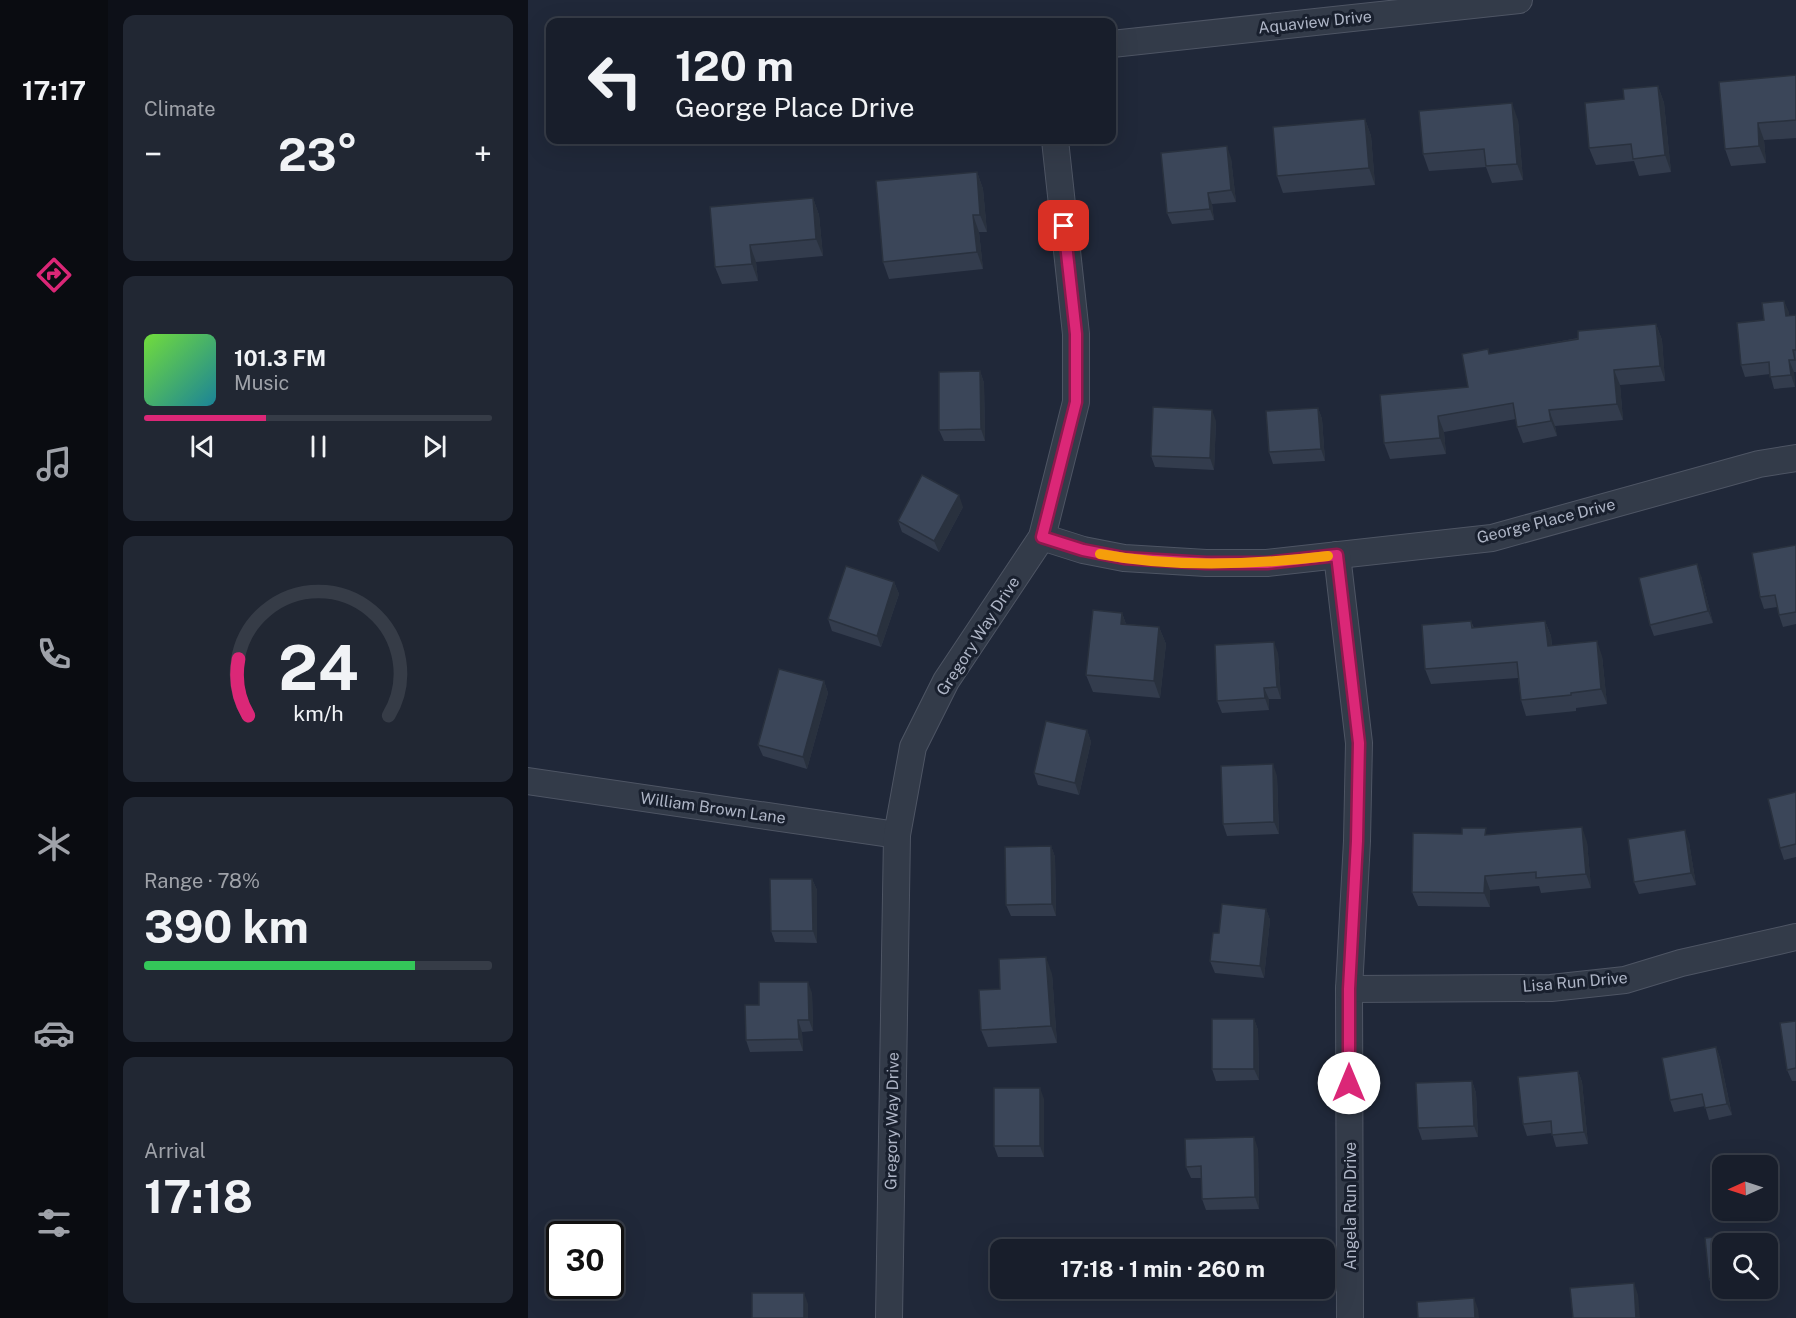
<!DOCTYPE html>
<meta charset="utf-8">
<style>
:root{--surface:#181e2b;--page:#212733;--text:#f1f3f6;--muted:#9fa2a9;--line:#363c47;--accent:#db2777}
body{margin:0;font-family:"Public Sans",sans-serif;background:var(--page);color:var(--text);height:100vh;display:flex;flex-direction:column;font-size:22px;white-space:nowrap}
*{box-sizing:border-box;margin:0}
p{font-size:20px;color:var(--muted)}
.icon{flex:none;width:33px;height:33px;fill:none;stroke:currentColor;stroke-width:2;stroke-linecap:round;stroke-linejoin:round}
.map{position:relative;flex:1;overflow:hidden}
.panel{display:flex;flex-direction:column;gap:15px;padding:15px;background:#0d1018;width:420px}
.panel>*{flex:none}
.guide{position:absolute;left:18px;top:18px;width:570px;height:126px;border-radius:12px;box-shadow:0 6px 24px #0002,0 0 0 2px var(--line);background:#181e2b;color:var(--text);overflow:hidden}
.needle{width:39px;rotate:267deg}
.buttons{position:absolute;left:1184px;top:1155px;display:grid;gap:12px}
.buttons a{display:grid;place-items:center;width:66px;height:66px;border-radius:12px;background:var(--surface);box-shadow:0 6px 24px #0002,0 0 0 2px var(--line);font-size:30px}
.speed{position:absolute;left:18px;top:1221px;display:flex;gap:12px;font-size:30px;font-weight:700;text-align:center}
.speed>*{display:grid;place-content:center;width:78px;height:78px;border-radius:50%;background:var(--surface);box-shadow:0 6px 24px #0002,0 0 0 2px var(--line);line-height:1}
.speed .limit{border:3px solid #111;border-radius:9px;background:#fff;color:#111}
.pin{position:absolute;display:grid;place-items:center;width:51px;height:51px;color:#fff;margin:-26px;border-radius:12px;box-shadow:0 3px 9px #0006}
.me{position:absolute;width:66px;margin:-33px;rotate:0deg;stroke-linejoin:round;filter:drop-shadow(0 0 4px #0008)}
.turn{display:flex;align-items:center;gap:21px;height:126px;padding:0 30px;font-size:27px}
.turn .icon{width:78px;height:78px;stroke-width:2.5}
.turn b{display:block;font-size:42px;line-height:51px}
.big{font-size:45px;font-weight:700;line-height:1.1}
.panel .widget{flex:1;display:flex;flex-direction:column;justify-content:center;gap:9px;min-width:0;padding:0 21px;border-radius:12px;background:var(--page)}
.panel .dial{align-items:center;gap:0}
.dial svg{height:156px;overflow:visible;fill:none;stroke:var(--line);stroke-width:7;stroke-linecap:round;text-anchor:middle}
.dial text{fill:var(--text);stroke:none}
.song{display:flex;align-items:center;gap:18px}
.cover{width:72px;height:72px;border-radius:9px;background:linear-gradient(135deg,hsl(100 70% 55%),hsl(190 70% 35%))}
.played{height:6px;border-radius:3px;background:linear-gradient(90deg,var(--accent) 35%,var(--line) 35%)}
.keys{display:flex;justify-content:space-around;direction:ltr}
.heat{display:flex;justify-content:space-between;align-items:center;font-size:33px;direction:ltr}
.charge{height:9px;border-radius:4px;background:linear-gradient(90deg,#34c759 78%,var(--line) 0)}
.trip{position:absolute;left:462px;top:1239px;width:345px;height:60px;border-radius:12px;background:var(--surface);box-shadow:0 6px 24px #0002,0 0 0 2px var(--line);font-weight:700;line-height:60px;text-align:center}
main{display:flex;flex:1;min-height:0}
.menu{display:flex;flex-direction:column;width:108px;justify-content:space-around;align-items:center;background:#0a0c11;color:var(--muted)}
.menu .icon{width:42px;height:42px}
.menu .active{color:var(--accent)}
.menu b{font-size:27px;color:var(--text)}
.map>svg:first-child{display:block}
</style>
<main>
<nav class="menu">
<b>17:17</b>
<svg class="icon active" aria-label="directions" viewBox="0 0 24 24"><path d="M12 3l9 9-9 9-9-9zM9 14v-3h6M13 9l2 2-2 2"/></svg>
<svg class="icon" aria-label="music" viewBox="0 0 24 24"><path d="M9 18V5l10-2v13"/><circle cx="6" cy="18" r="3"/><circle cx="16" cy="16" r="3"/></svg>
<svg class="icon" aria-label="phone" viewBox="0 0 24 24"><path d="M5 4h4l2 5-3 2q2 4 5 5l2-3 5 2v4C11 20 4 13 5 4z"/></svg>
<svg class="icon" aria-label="climate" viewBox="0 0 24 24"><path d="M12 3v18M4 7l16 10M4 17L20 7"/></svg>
<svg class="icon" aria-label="car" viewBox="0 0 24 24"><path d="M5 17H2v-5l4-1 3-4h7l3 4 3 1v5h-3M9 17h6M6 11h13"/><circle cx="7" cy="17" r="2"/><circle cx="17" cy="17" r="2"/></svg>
<svg class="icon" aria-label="filters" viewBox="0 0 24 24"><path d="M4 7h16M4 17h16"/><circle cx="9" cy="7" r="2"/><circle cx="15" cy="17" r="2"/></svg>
</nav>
<section class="panel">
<div class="widget"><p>Climate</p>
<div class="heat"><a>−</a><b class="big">23°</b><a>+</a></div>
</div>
<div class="widget">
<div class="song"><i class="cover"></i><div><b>101.3 FM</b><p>Music</p></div></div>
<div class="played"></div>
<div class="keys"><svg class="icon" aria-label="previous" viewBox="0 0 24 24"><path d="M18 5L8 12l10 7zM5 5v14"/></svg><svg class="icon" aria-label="pause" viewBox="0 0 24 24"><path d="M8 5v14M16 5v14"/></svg><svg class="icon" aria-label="next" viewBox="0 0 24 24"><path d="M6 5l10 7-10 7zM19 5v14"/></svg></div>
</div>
<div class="widget dial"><svg viewBox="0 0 100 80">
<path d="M14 69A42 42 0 1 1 86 69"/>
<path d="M14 69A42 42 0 0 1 9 40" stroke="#db2777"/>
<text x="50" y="56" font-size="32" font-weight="700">24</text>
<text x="50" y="72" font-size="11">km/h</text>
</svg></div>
<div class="widget"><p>Range · 78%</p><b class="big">390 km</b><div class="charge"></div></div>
<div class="widget"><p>Arrival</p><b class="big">17:18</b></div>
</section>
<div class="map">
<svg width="1268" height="1318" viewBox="0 0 1268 1318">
<rect width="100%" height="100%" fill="#202839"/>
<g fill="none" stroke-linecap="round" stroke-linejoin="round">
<!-- minor casing -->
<g stroke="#4e5564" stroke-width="28">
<g id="minor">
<path d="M584,44L991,0"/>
<path d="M514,537L555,550L596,558L678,563H739L964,538L1231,464L1268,458"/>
<path d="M809,555L831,743L829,841L821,989L822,1318"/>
<path d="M0,781L369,835"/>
<path d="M821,989L1023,988L1097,980L1153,963L1268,937"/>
<path d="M361,1318L369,835L385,747L418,681L514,537L548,402V334L527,140"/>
</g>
</g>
<!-- minor -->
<use href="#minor" stroke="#333b49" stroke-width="26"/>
</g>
<!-- wall -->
<g fill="#333c4d">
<path d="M1268,75V138L1236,140L1238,163L1203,166L1197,149Z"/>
<path d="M1130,86L1136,103L1143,172L1111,176L1106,161L1068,165L1061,148L1096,99Z"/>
<path d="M837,119L843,136L847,185L755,193L749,176Z"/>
<path d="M990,120L995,180L964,183L958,167L901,171L895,154Z"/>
<path d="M703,158L708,202L684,204L686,220L644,224L639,213Z"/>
<path d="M449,172L455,189L459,232H451L455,269L361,279L355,262Z"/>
<path d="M285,198L291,215L295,256L228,262L230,281L194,284L187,267Z"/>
<path d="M1261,312V315H1268V372H1266L1267,387L1246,389L1242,374L1217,377L1213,365L1236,320Z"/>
<path d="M1128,324L1134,340L1137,381L1092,385L1095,420L1027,426L1029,436L995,443L989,427L988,419L916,432L918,454L862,459L856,443L940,387L962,354Z"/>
<path d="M452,371L456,383L457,441H416L411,430Z"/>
<path d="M790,408L794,419L797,461L745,464L741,452Z"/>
<path d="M688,421L686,470L627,467L623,456Z"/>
<path d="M435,507L411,552L374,532L370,521Z"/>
<path d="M1268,545V624L1255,627L1251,615L1249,607L1236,609L1232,597Z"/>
<path d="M1173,576L1185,623L1126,636L1122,625Z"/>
<path d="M366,582L371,594L353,647L304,631L300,619Z"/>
<path d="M594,613L598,624L631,627L638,644L632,698L565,692L558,675Z"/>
<path d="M943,621L946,628L1017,621L1023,636L1024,646L1074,656L1079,704L1048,708V711L998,716L993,700L990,678L903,684L897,669Z"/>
<path d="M750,653L753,699H741V710L694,713L689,701Z"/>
<path d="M296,681L300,693L279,769L235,756L230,745Z"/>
<path d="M559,730L563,742L551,795L510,785L506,773Z"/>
<path d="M749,776L751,834L699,836L695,824Z"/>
<path d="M1268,792V857L1256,860L1252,848Z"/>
<path d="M960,835L1059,842L1063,888L1013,893L1011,886L962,890V907L890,906L884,892Z"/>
<path d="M1161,842L1168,885L1111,894L1106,882Z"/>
<path d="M523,846L527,857L528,916H483L478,905Z"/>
<path d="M284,879L289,890V943L247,942L243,931Z"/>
<path d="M738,909L742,920L736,978L687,973L682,961L691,933Z"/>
<path d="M524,974L529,1043L460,1047L453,1030L472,989Z"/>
<path d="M284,993L285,1031L274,1032L275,1051L222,1052L218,1040L231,1005Z"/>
<path d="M726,1019L730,1030L731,1080L688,1081L684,1069Z"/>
<path d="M1268,1021V1081H1264L1259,1070Z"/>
<path d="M1188,1047L1192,1058L1204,1115L1181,1120L1177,1106L1146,1112L1142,1100Z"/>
<path d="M1050,1071L1054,1082L1060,1144L1028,1147L1024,1133L999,1136L995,1124Z"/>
<path d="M944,1081L948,1093L950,1137L894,1140L890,1128Z"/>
<path d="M516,1099V1157H470L466,1146Z"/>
<path d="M730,1149L731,1209L678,1210L674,1199L673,1178H663L658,1167Z"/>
<path d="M1194,1244V1288H1200L1185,1290L1181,1279Z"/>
</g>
<!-- shaded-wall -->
<g fill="#29313e">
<path d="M1130,86L1136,103L1143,172L1137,155Z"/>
<path d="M984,103L990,120L995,180L989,164Z"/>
<path d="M837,119L843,136L847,185L841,168Z"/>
<path d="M1230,123L1236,140L1238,163L1231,146Z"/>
<path d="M699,146L703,158L708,202L703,190Z"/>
<path d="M449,172L455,189L459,232L452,215Z"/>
<path d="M680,193L684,204L686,220L682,209Z"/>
<path d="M285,198L291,215L295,256L288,239Z"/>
<path d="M445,215L451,232L455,269L449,252Z"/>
<path d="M222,245L228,262L230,281L224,264Z"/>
<path d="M1256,301L1261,312L1262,327L1258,316Z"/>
<path d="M1128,324L1134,340L1137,381L1132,366Z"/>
<path d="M1261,360L1266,372L1267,387L1263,375Z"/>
<path d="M1086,370L1092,385L1095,420L1089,404Z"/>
<path d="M452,371L456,383L457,441L453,429Z"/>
<path d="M790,408L794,419L797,461L793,449Z"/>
<path d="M684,410L688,421L686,470L682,458Z"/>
<path d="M1021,410L1027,426L1029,436L1023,421Z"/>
<path d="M910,416L916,432L918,454L912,438Z"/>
<path d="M431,495L435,507L411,552L406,541Z"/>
<path d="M1169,564L1173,576L1185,623L1180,611Z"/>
<path d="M366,582L371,594L353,647L349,636Z"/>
<path d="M594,613L600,630L593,624Z"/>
<path d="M1017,621L1023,636L1025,662L1020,646Z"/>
<path d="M631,627L638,644L632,698L626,681Z"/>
<path d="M1069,641L1074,656L1079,704L1073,689Z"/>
<path d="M746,642L750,653L753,699L749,687Z"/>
<path d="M296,681L300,693L279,769L275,757Z"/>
<path d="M736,688L741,699V710L737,698Z"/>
<path d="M559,730L563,742L551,795L547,783Z"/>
<path d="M745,764L749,776L751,834L746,822Z"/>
<path d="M1054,827L1059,842L1063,888L1058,874Z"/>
<path d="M1157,830L1161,842L1168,885L1163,873Z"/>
<path d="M523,846L527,857L528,916L524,904Z"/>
<path d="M957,876L962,890V907L956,893Z"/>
<path d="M284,879L289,890V943L285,931Z"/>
<path d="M738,909L742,920L736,978L732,966Z"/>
<path d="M518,957L524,974L529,1043L523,1026Z"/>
<path d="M280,982L284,993L285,1031L281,1020Z"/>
<path d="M726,1019L730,1030L731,1080L726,1069Z"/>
<path d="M270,1020L274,1032L275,1051L271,1039Z"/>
<path d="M1188,1047L1192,1058L1204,1115L1199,1104Z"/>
<path d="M1050,1071L1054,1082L1060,1144L1056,1132Z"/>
<path d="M944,1081L948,1093L950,1137L946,1126Z"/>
<path d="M512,1088L516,1099V1157L512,1146Z"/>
<path d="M726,1137L730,1149L731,1209L727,1197Z"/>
<path d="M1106,1283L1110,1295L1112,1318H1108Z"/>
<path d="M276,1293L280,1304V1318H276Z"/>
<path d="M946,1298L950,1309L951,1318H947Z"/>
</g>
<!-- building -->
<g fill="#3b4659" stroke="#29313e" stroke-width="1.5">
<path d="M1268,75V120L1230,123L1231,146L1197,149L1191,82Z"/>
<path d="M1130,86L1137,155L1105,159L1103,144L1061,148L1057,103L1096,99L1095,89Z"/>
<path d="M984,103L989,164L958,166L956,149L895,154L891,111Z"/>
<path d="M837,119L841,168L749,176L745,127Z"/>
<path d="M699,146L703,190L680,193L682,209L639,213L633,153Z"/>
<path d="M449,172L452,215H445L449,252L355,262L348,181Z"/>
<path d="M285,198L288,239L222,245L224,264L187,267L182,207Z"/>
<path d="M1256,301L1258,316L1268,315V350H1265L1267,360H1261L1263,375L1242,377L1241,362L1213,365L1209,323L1236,320L1234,303Z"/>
<path d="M1128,324L1132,366L1086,370L1089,404L1021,410L1023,421L989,427L985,403L910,416L912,438L856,443L852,395L940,387L934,354L960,349L961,354L1050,339V331Z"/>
<path d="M452,371L453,429L411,430V372Z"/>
<path d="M625,407L684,410L682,458L623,456Z"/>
<path d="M790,408L793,449L741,452L738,411Z"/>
<path d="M394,475L431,495L406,541L370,521Z"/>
<path d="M1268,545V612L1251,615L1247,595L1232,597L1224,553Z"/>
<path d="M1169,564L1180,611L1122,625L1111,578Z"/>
<path d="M318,566L366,582L349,636L300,619Z"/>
<path d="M565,610L594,613L593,624L631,627L626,681L558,675Z"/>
<path d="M943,621L944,628L1017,621L1020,646L1069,641L1073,689L1043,693V695L993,700L989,662L897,669L894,625Z"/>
<path d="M746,642L749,687L736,688L737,698L689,701L687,645Z"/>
<path d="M251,669L296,681L275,757L230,745Z"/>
<path d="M518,721L559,730L547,783L506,773Z"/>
<path d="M745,764L746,822L695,824L693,766Z"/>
<path d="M1268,792V844L1252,848L1240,799Z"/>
<path d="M1054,827L1058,874L1008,878V872L957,876L956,893L884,892L885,833L934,834V828H958L957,835Z"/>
<path d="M1157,830L1163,873L1106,882L1100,839Z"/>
<path d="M523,846L524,904L478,905L477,847Z"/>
<path d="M242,879H284L285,931H243Z"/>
<path d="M694,904L738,909L732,966L682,961L685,933H691Z"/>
<path d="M518,957L523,1026L453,1030L451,990L472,989L471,959Z"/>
<path d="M231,982H280L281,1020H270L271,1039L218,1040L217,1005H231Z"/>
<rect x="684" y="1019" width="42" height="50"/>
<path d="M1268,1021V1068L1259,1070L1252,1023Z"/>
<path d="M1188,1047L1199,1104L1177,1108L1174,1094L1142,1100L1134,1058Z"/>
<path d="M1050,1071L1056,1132L1024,1135L1023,1121L995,1124L990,1077Z"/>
<path d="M944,1081L946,1126L890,1128L888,1083Z"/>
<rect x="466" y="1088" width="46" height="58"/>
<path d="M726,1137L727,1197L674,1199L673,1166L658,1167L657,1139Z"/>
<path d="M1229,1233L1230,1244H1194V1277L1181,1279L1177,1238Z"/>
<path d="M1106,1283L1108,1318H1045L1042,1288Z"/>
<rect x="224" y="1293" width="52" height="25"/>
<path d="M946,1298L947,1318H890L889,1302Z"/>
</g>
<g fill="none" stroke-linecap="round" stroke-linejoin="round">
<!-- route casing -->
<g stroke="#8e194d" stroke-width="15">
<path id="route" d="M536,226L548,334V402L514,537L555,550L596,558L678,563H739L809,555L831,743L829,841L821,989V1083"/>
</g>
<!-- route -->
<use href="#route" stroke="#db2777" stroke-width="10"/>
<!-- slow -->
<path stroke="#f59e0b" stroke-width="10" d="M572,554C646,568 725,565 800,556"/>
</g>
<g text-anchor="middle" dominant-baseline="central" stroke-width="6" stroke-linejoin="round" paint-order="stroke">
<!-- street labels -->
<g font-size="16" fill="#aeb5c6" stroke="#19202e">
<text transform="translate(787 22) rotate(-6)">Aquaview Drive</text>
<text transform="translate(1018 521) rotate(-14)">George Place Drive</text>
<text transform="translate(450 636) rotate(-57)">Gregory Way Drive</text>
<text transform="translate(185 808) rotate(8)">William Brown Lane</text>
<text transform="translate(1047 982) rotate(-5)">Lisa Run Drive</text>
<text transform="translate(364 1121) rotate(-89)">Gregory Way Drive</text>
<text transform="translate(822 1206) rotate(-90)">Angela Run Drive</text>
</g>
</g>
</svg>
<div class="buttons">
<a><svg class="needle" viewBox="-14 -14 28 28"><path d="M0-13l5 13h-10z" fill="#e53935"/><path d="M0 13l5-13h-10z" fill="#9fa2a9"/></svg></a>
<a><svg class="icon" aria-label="search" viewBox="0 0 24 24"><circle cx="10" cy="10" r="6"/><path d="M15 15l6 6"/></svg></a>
</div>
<div class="speed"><div class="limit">30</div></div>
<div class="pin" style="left:536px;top:226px;background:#d93025"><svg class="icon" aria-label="arrive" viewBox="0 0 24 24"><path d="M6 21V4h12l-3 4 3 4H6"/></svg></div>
<svg class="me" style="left:821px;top:1083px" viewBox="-20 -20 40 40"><circle r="19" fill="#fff"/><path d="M0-13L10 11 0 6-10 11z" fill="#db2777"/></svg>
<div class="trip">17:18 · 1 min · 260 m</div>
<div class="guide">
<div class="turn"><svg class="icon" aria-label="left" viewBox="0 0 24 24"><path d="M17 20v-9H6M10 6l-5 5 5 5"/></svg><div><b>120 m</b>George Place Drive</div></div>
</div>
</div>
</main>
